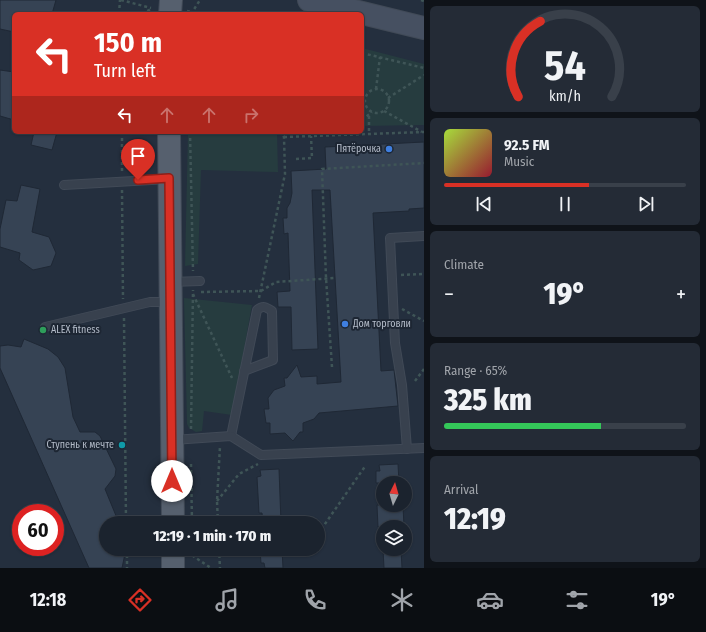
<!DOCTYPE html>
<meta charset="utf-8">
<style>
:root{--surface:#1b232e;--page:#242b36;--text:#f1f3f6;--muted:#a0a4aa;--line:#39404a;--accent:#d93025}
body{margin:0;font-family:"Fira Sans Condensed",sans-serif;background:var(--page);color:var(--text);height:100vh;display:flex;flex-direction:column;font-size:15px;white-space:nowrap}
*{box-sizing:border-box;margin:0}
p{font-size:13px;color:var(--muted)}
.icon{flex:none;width:22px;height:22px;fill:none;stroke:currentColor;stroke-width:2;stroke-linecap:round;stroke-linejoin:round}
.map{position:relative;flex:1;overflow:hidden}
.drawer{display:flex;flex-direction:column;gap:6px;padding:6px;background:#0f1319;width:282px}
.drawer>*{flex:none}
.guide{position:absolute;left:12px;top:12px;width:352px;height:122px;border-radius:6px;box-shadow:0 1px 3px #0004,0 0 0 1px var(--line);background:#d93025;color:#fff;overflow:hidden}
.needle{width:26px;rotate:5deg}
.controls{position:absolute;left:376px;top:476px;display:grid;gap:8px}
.controls a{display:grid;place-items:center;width:36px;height:36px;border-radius:50%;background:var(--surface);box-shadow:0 1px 3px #0004,0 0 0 1px var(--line);font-size:20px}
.speed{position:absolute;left:12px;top:504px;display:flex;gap:8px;font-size:20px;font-weight:700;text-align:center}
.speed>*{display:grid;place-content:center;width:52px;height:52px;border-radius:50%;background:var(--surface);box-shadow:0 1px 3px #0004,0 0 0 1px var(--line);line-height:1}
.speed .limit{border:6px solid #d22;background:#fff;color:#111}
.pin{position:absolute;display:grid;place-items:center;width:34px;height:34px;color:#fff;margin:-41px -17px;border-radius:50% 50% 50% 0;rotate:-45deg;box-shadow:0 0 4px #0007}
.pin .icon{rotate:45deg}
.me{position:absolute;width:44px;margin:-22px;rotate:0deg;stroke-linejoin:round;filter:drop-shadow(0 0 3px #0008)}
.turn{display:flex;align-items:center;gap:14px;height:84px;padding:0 16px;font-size:18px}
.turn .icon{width:52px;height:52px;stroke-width:2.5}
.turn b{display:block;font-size:28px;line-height:34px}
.lanes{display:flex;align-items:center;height:38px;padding:0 16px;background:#0003;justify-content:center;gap:20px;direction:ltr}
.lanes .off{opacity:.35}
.big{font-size:30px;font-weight:800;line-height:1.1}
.drawer .card{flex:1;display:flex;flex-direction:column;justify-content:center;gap:6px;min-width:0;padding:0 14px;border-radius:6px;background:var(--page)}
.drawer .dial{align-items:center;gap:0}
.dial svg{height:104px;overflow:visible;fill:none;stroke:var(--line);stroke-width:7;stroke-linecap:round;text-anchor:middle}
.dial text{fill:var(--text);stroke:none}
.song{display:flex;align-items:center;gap:12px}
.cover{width:48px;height:48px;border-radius:6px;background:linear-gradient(135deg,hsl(80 70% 55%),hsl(350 70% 35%))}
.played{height:4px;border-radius:2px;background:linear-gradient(90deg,var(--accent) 60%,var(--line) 60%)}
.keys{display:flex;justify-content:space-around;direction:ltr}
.heat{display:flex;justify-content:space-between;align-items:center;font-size:22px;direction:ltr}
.charge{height:6px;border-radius:3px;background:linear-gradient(90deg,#34c759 65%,var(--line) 0)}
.trip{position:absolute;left:99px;top:516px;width:226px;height:40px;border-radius:20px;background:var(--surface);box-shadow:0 1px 3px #0004,0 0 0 1px var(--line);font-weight:800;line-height:40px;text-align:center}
.tab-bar{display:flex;height:64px;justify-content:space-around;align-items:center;background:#0b0e12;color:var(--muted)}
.tab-bar .icon{width:28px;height:28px}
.tab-bar .on{color:var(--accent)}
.tab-bar b{font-size:18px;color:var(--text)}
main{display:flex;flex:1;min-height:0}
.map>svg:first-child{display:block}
</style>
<main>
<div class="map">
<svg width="424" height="568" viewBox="0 0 424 568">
<rect width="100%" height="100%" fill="#242f3e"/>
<!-- green -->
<g fill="#263c3f">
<path d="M362,48L424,64V125L362,126Z"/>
<path d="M188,132H277L278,172L201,170L198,264L185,266Z"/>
<path d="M184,298L252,305L232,415L204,411L202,431L196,432L189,428L187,424Z"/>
</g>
<!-- building -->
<g fill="#364354" stroke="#1f2835">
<path d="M0,0H56L52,14H14V32L0,29Z"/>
<path d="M0,70L14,72V120L0,116Z"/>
<path d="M34,132H57L52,150L31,145Z"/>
<path d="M424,142V208L409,209V211L373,213L381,371L394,370L398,406L319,413L314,419L303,423V432H300L293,441L285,433L270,434V423H266L264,409H269L268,398L274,390L285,386L284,378H287L297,365L301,377L317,376V384L341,382L330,190H312L318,349L292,350L291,307H278L277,292L290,291L288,233L284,234L283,218H287V208L290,203L292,193L291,171L326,169L325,147Z"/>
<path d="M21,185L40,189L32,232L49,237L56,253L51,266L33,270L19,260L20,253L0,247V229L6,200L17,201Z"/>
<path d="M24,339L48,349L58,357L65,368L73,417L80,432H95L100,436L116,469L115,476L105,489L119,523H106V549H126L122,568H89L0,368V346L8,345L21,347Z"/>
<path d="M398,464L399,483H376V471H380L379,465Z"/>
<path d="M279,469L281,523H263L262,513H259L257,477L261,476L260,470Z"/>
<path d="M377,505H403L404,527H378Z"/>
<path d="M260,549H282L283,568H265L264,563H261Z"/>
<path d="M383,549H401L402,568H384Z"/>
</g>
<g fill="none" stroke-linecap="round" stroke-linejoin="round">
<!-- service casing -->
<g stroke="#414a57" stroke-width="10">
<g id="service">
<path d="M64,185L169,179"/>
<path d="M171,282L200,281"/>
<path d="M45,327L150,302H169"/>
<path d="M231,436L257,310C263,305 266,307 272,311L273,360L244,371"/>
<path d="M173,440L231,436L261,455L424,448"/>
<path d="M407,449L402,385L395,343L390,238L424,236"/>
</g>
</g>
<!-- secondary casing -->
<g stroke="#414a57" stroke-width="24">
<path id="secondary" d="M309,0L424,28"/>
</g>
<!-- primary casing -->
<g stroke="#414a57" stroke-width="24">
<g id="primary">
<path d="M170,14L171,0"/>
<path d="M169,132L173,523"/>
<path d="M173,549V568"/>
</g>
</g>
<!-- path -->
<g stroke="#3f5557" stroke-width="2.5" stroke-dasharray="3 3" stroke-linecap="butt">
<path d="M121,0L151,8"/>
<path d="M421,0L424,1"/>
<path d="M187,11L200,14"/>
<path d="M119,14L120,0"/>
<path d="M142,14L151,9"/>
<path d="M191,14L200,0"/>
<path d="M362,53L424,68"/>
<path d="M376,89L380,57"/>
<circle cx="377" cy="101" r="12"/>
<path d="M362,91L367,93"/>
<path d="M388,98L424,75"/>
<path d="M384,111L422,132"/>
<path d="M369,116V134"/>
<path d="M362,120L372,112"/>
<path d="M190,132L193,271"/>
<path d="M284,137L424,132"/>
<path d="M296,159L312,158L311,136"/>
<path d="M122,171V132"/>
<path d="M122,190L123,299"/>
<path d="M401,275L424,274"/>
<path d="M201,292L261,291L276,282L335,278"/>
<path d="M193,294L232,378"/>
<path d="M259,298L285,174L284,137L282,132"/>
<path d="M402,309L424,321"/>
<path d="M124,318L126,523"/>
<path d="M332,367L326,278L322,169L424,163"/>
<path d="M415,381L424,369"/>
<path d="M191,429L193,290"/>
<path d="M191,464L192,523"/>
<path d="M217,501L239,474L258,464"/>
<path d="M218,523L217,501L220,446"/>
<path d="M318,534L366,465"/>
<path d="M127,549V568"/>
<path d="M193,549V556L211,568"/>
<path d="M219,549L220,568"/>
<path d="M294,551H307L308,549"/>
</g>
<!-- service -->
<use href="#service" stroke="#38414e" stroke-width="8"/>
<!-- secondary -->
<use href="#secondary" stroke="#465061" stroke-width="22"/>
<!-- primary -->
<use href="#primary" stroke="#56606e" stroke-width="22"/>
</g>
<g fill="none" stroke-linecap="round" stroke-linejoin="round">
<!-- route casing -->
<g stroke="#8d1f18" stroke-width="10">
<path id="route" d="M138,180L169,178L172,481"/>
</g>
<!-- route -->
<use href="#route" stroke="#d93025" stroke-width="7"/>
</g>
<!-- markers -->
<g fill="#3f7fe0" stroke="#1d2633" stroke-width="1.5">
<circle cx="389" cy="149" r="4"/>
<circle cx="345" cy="324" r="4"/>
</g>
<circle fill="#2e9e5b" stroke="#1d2633" stroke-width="1.5" cx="43" cy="330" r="4"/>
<circle fill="#0f9aa8" stroke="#1d2633" stroke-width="1.5" cx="122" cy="445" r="4"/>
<g text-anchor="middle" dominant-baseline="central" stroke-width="4" stroke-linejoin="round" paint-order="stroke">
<!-- poi labels -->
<g font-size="10" fill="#b4bcc9" stroke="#1d2633" text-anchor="end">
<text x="381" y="149">Пятёрочка</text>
<text x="353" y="324" text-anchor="start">Дом торговли</text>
<text x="51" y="330" text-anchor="start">ALEX fitness</text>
<text x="114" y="445">Ступень к мечте</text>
</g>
</g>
</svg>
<div class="controls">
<a><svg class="needle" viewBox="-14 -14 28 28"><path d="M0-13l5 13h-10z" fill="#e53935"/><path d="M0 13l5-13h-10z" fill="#a0a4aa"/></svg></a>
<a><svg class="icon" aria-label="layers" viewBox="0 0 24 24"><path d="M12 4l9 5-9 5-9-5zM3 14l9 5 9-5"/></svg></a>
</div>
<div class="speed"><div class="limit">60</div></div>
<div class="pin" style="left:138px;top:180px;background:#d93025"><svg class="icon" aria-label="arrive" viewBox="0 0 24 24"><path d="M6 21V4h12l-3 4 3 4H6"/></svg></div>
<svg class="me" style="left:172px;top:481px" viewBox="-20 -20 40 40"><circle r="19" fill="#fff"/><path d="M0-13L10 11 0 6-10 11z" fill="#d93025"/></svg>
<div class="trip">12:19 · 1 min · 170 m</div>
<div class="guide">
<div class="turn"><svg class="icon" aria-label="left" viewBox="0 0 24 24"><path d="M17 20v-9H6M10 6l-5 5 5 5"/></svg><div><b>150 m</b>Turn left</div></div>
<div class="lanes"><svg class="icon" aria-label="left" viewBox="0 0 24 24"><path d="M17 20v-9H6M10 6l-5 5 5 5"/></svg><svg class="icon off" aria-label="ahead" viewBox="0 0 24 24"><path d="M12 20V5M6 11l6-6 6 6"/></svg><svg class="icon off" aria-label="ahead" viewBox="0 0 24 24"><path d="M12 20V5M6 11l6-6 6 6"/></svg><svg class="icon off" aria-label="right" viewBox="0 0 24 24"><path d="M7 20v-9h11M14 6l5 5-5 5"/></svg></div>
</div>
</div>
<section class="drawer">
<div class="card dial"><svg viewBox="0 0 100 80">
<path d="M14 69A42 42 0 1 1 86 69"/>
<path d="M14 69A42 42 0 0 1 31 11" stroke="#d93025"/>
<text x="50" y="56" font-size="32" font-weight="700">54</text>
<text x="50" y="72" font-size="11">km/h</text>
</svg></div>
<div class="card">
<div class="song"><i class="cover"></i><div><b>92.5 FM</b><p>Music</p></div></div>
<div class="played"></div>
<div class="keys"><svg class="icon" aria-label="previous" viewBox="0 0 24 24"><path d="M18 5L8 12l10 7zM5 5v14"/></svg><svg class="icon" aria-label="pause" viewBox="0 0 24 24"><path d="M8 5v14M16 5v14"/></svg><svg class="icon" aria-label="next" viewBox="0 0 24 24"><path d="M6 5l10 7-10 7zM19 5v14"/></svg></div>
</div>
<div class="card"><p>Climate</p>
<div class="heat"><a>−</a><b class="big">19°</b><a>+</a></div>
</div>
<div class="card"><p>Range · 65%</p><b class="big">325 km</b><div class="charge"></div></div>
<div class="card"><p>Arrival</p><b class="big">12:19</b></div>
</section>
</main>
<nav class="tab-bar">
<b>12:18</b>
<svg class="icon on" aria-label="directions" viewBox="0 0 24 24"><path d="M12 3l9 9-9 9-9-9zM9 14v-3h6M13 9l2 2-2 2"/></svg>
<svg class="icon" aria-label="music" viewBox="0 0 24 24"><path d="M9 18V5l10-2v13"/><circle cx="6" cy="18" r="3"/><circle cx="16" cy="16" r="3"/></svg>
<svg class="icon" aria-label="phone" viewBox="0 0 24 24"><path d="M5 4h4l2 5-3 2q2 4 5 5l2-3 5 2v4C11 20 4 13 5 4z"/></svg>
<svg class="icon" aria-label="climate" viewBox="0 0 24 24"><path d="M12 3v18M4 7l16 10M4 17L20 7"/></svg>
<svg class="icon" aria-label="car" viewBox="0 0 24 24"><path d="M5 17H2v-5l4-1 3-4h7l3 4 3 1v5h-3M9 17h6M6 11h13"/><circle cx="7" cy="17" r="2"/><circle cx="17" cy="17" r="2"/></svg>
<svg class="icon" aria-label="filters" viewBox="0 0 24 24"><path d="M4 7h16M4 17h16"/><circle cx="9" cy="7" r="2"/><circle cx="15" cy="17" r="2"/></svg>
<b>19°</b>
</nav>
